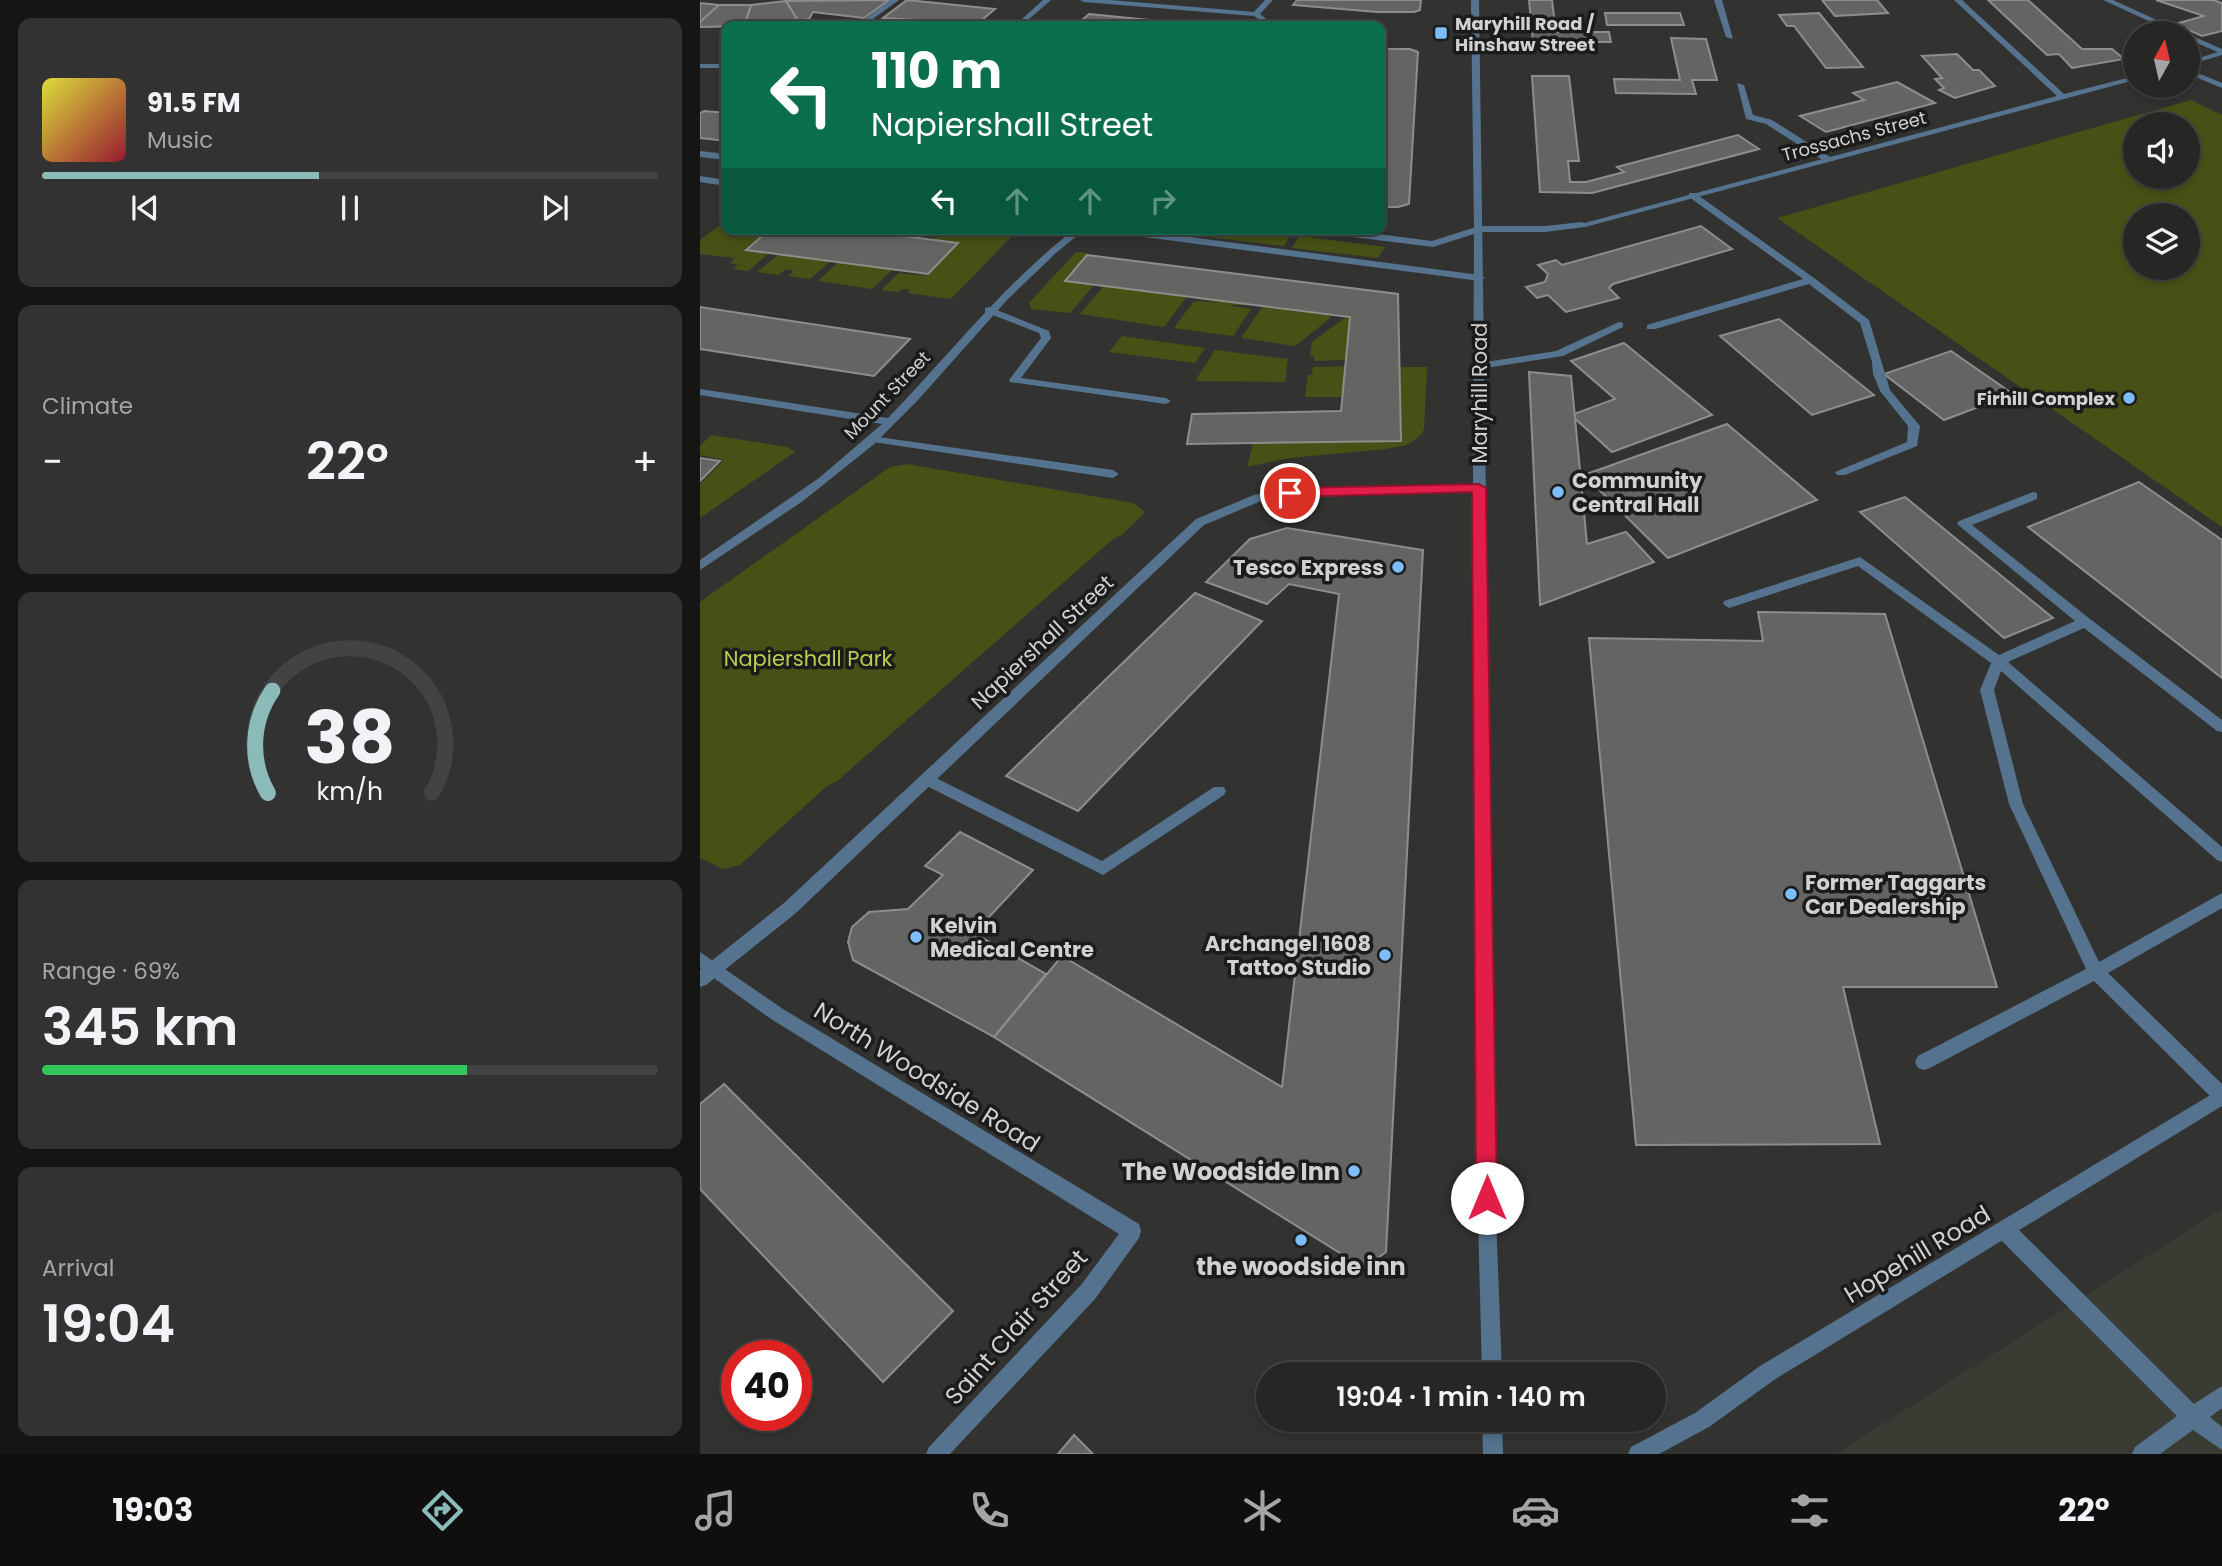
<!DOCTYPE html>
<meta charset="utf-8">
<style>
:root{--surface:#262625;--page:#323232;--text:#f1f3f6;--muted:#a4a5a7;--line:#424342;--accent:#8bbbb9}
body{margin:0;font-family:Poppins,sans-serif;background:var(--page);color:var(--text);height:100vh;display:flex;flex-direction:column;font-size:26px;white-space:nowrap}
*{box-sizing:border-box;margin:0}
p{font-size:23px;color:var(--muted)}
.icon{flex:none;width:38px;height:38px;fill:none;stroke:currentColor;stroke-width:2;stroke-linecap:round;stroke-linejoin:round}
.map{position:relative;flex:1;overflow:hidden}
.panel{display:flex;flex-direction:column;gap:18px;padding:18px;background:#151514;width:700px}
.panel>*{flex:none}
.hud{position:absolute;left:21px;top:21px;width:665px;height:214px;border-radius:14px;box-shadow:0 4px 10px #0003,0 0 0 2px var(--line);background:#0b6e4f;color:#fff;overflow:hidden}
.needle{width:46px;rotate:8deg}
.fabs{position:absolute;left:1423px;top:21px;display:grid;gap:14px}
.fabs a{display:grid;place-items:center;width:77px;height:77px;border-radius:50%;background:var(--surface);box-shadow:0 4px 10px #0003,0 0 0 2px var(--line);font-size:35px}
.speed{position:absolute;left:21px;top:1340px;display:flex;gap:14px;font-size:35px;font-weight:700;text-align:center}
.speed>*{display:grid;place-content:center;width:91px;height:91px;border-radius:50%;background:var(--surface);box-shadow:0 4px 10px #0003,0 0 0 2px var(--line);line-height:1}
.speed .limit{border:10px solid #d22;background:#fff;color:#111}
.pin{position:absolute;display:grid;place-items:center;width:60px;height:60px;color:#fff;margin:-30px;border:4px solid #fff;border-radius:50%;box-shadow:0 2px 7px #0007}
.me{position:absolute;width:77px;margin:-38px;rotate:0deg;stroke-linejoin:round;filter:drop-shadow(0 0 5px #0008)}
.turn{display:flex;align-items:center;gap:24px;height:147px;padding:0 35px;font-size:32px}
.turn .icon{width:91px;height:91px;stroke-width:2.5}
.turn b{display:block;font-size:49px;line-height:60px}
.lanes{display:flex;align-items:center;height:66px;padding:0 35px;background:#0003;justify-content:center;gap:35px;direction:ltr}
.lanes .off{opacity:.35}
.big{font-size:52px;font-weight:600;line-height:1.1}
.panel .widget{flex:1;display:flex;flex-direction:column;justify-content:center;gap:10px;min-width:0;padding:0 24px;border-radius:14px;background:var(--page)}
.panel .dial{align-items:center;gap:0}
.dial svg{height:182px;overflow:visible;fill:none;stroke:var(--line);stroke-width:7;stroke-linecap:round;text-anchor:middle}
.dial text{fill:var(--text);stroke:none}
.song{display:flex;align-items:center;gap:21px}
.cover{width:84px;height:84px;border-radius:10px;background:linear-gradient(135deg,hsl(60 70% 55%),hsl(350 70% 35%))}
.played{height:7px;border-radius:4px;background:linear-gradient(90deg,var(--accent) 45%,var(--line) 45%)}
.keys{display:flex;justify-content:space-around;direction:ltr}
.heat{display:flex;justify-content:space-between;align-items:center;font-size:38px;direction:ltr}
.charge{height:10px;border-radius:5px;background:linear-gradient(90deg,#34c759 69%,var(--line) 0)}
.trip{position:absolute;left:556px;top:1362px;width:410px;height:70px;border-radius:35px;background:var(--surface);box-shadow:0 4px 10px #0003,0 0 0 2px var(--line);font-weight:600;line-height:70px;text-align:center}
.dock{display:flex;height:112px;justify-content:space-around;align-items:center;background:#0f0f0f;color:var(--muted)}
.dock .icon{width:49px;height:49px}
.dock .selected{color:var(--accent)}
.dock b{font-size:32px;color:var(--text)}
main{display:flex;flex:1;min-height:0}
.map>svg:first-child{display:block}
</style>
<main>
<section class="panel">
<div class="widget">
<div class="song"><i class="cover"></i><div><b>91.5 FM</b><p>Music</p></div></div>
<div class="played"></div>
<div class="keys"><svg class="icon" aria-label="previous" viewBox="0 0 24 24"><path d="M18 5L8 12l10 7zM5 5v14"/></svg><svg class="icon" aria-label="pause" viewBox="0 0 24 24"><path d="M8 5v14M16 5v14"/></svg><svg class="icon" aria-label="next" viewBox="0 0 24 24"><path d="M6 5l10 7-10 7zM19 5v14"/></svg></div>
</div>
<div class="widget"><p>Climate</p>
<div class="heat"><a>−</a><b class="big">22°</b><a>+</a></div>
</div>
<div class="widget dial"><svg viewBox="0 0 100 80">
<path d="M14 69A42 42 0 1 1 86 69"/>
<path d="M14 69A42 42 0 0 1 16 24" stroke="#8bbbb9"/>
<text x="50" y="56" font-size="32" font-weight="700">38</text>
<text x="50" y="72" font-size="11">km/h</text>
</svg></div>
<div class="widget"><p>Range · 69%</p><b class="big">345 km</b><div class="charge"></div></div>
<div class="widget"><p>Arrival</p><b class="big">19:04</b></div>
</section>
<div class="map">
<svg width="1522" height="1454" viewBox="0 0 1522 1454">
<rect width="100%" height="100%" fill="#323331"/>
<!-- built -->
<path fill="#3a3c34" d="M1522,1209V1454H1136Z"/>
<!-- green -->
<g fill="#475116" fill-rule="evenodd">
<path d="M1491,100L1522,115V527L1077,218ZM1435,124H1488V177H1435ZM1435,215H1488V268H1435Z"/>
<path d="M26,221V229H69L44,250L68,254L48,271L33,269L38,265L30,263L35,258L0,254V240Z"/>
<path d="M244,229L311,237L251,299L208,293L210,290L201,289L198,292L181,290L199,273L226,276L258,244L233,240Z"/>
<path d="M477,229H542L591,235L584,246L474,233Z"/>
<path d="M599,236H600L685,247L678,258L592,248Z"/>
<path d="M83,251L134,258L110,279L88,276L94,271L86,269L78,275L57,272Z"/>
<path d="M376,252L389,253L365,281L394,285L370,313L331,309L329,303Z"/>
<path d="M143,258L196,266L172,289L118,281Z"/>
<path d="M408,281L488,295L464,327L380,314Z"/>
<path d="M497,297L554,305H526L551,309L533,336L474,328L494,301L522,303L496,299Z"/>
<path d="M563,306L633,311L629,319L595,346L541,338Z"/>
<path d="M650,314L645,360L614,361V356H610L612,342Z"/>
<path d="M422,336L505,348L495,363L409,352Z"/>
<path d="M515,350L588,359L585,382L495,381Z"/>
<path d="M645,366L643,397H605L608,375H612L613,367Z"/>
<path d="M700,367H727L724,429L721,435L707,445L686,449L590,458L547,467L553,444L701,441Z"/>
<path d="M11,435L87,447L95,452L0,518V484L24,460L0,455V446Z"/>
<path d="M207,464L433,503L445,512L422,535L413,539L136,782L128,785L40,865L23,869L0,858V602L190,467Z"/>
</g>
<!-- building -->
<g fill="#646562" stroke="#8d8e8b" stroke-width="2">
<path d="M189,0L164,18L113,12L109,19L98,21L86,1Z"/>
<path d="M207,0L295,9L277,24L183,18Z"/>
<path d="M597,0H721L720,10L714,12H677L593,5Z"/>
<path d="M829,0H852L856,32H909L911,42H833Z"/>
<path d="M1122,0H1177L1188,13L1135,16Z"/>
<path d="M1288,0H1328L1382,49H1412L1424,59L1372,68L1359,54L1347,55Z"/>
<path d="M1456,0H1513L1522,3V31L1502,36L1475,24L1504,16Z"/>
<path d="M86,1L98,21L44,26L51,5Z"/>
<path d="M0,3L19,5L0,22Z"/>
<path d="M19,5H51L44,26L0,27V22Z"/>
<path d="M905,13H980L984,25H907Z"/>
<path d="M1119,13L1163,67L1126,68L1094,26H1087L1079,15Z"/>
<path d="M389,14L510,26H375Z"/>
<path d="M235,21L277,24L228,26Z"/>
<path d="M971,38L1006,39L1017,80H992L996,94L916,93L914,79L980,80Z"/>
<path d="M681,49H710L718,52L709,204L698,207H681Z"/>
<path d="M1257,54L1273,70H1279L1295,86L1255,98L1239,90L1244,88L1235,79L1242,78L1222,56Z"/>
<path d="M832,76H869L879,161H868L870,182H886L924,172L917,167L1038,135L1059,149L892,193L840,192Z"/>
<path d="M1197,82L1235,103L1126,132L1100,116L1164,100L1153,93Z"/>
<path d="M4,111L26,113V141L0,138V113Z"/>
<path d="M1001,226L1032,249L913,284L909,288L919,298L866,312L848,295L837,298L826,287L845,282L848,274L838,265L856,260L862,265Z"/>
<path d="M70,229H147L258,243L228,274L46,250Z"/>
<path d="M387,255L698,294L701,441L487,444L492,414L641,411L650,317L365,281Z"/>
<path d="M0,307L210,339L174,376L0,349Z"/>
<path d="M1079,319L1174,395L1112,415L1020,336Z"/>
<path d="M924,343L1012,415L912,452L871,415L915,399L871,361Z"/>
<path d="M1251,351L1313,394L1244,420L1184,374Z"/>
<path d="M829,372L871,376L887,544L926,532L954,562L840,605Z"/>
<path d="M1027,424L1117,500L968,558L884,475Z"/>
<path d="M0,458L20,461L0,481Z"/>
<path d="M1439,482L1522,540V678L1328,527Z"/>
<path d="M1205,497L1353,618L1304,638L1160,512Z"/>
<path d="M587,528L723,550L686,1252L664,1268L294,1037L362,956L582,1087L639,594L589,584L567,604L506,582L550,539Z"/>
<path d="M495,593L562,621L378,811L306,776Z"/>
<path d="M1058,612L1185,614L1297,987H1143L1180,1144L936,1145L889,638L1063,641Z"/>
<path d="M260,832L333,870L274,933L346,974L294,1037L153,960L148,942L152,927L169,912L208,909L243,875L225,866Z"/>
<path d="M24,1084L253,1311L183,1382L0,1189V1104Z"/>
<path d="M374,1435L393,1454H358Z"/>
</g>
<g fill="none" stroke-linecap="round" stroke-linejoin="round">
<!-- service -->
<g fill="#55738e" fill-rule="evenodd">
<path d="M190,0H199L163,26H156Z"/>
<path d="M1014,0H1022L1033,39L1026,37Z"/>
<path d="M1403,0H1413L1485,33H1475Z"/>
<path d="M566,22L594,26H566Z"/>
<path d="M1488,34L1522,49V54L1488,39Z"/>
<rect x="0" y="64" width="26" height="4"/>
<path d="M1037,83L1044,85L1053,115L1072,120L1130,157V161H1124L1066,124L1046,119Z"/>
<path d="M989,193H995L1114,278L1169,320L1190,390L1220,426L1217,446L1145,475H1137L1135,472L1207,442L1208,426L1180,391L1173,374L1172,362L1160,323L1109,284L955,329H947V325L1103,279L989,197Z"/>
<path d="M289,307L349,331L351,338L321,378L466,398L471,401L466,404L310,382L309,380L341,338L339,333L285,312V308Z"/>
<path d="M919,322L923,323V327L863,356L779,369L774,366L779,363L856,351Z"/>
<path d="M171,436L413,470L419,474L413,478L167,441L165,439Z"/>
<path d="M1333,492L1337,493V499L1272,525L1390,619L1522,720V732L1517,731L1384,628L1308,662L1522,847V862L1517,860L1301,671L1294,690L1323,804L1399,962L1522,893V908L1408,973L1522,1084V1104L1516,1102L1394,981L1230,1068L1224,1070L1218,1068L1215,1062L1218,1056L1386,969L1309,804L1280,690L1291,663L1158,566L1029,608L1023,604L1024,601L1160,557L1299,655L1375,621L1257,524L1259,521Z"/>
<path d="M226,773L402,861L514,787H524L526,791L524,795L403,875L221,783L219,779L221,775Z"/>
<path d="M1305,1221L1312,1223L1494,1404L1522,1386V1408L1510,1417L1522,1427V1450L1493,1430L1460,1454H1432L1435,1447L1477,1416L1298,1237L1296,1230L1298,1223Z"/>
</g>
<!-- pedestrian -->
<path fill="#55738e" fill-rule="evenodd" d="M882,222L885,223V227L845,232H780L733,247L693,242L688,239L693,236L732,241L779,226H845Z"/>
<!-- minor -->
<g fill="#55738e" fill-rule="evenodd">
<path d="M343,0H351L321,26H314Z"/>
<path d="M380,0H410L554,12L565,0H573L560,14L573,24L571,26H564L565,24L554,16L384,2Z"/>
<path d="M1254,0H1262L1364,94L1435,76V80L885,227L877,225L1357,96Z"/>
<path d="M1522,51V55L1488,65V61Z"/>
<path d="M1488,69L1522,83V88L1488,74Z"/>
<path d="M0,151L26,154V160L0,157Z"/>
<path d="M0,176L26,180V186L0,182Z"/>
<path d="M375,229H385L357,252L308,299L218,400L173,445L103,501L0,570V560L119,478L182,424L0,395V389L188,418C250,354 304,284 375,229Z"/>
<path d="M428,229L780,275L785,278L780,281L444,237Z"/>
<path d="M609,229H637L693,236L698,239L693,242L613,232Z"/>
<path d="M0,952L83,1009L439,1224L441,1231L439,1238L395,1299L250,1454H226L229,1447L381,1285L419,1234L71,1019L0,968Z"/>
<path d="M1522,1088V1106L1074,1380L1009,1427L959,1454H928L931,1447L995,1413L1060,1366Z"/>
</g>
<!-- tertiary -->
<g fill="#55738e" fill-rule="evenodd">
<path d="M771,0H779L796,1217L802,1374H782L778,1217L773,492L590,497L561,501L504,525L96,913L6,985L0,987V970L84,903L496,519L554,495L590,489L773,485L774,229Z"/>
<path d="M782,1419H802L803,1454H783Z"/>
</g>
</g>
<!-- route -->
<path fill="#e11d48" stroke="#92132f" stroke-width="2" d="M779,484L786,488L797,1198L794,1206L787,1209L779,1206L776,1198L772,492L590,497L583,493L590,488Z"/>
<!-- markers -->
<g fill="#7dbef9" stroke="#1a1b1a" stroke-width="2.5">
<rect x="734" y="26" width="14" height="14" rx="3.5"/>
<circle cx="1429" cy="398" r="7"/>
<circle cx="858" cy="492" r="7"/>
<circle cx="698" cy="567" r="7"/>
<circle cx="1091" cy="894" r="7"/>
<circle cx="216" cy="937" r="7"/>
<circle cx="685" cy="955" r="7"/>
<circle cx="654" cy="1171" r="7"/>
<circle cx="601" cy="1240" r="7"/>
</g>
<g text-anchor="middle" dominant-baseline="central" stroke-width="7" stroke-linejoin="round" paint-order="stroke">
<!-- far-poi labels -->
<g font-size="18" font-weight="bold" fill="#d1d1d0" stroke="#1a1b1a" text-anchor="start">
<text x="755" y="23">Maryhill Road /<tspan x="755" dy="21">Hinshaw Street</tspan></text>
<text x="1415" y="398" text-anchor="end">Firhill Complex</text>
</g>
<!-- far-street labels -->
<g font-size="18" fill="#d1d1d0" stroke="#1a1b1a">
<text transform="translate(1154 136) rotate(-15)">Trossachs Street</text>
<text transform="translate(187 395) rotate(-46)">Mount Street</text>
</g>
<!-- street labels -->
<g font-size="21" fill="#d1d1d0" stroke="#1a1b1a">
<text transform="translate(779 393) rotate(-90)">Maryhill Road</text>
<text transform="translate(342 642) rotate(-43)">Napiershall Street</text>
</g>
<!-- poi labels -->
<g font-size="21" font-weight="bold" fill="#d1d1d0" stroke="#1a1b1a" text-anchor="start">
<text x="872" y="480">Community<tspan x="872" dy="24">Central Hall</tspan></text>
<text x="684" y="567" text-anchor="end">Tesco Express</text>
<text x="1105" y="882">Former Taggarts<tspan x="1105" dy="24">Car Dealership</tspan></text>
<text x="230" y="925">Kelvin<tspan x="230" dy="24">Medical Centre</tspan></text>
<text x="671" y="943" text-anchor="end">Archangel 1608<tspan x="671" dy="24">Tattoo Studio</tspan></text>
</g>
<!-- park labels -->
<g font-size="21" fill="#b8ce52" stroke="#1a1b1a">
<text x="108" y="658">Napiershall Park</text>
</g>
<!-- near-street labels -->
<g font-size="24" fill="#d1d1d0" stroke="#1a1b1a">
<text transform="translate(227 1077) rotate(32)">North Woodside Road</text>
<text transform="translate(1217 1254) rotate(-31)">Hopehill Road</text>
<text transform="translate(316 1327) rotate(-48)">Saint Clair Street</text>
</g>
<!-- near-poi labels -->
<g font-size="24" font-weight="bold" fill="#d1d1d0" stroke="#1a1b1a" text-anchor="end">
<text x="640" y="1171">The Woodside Inn</text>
<text x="601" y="1266" text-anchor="middle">the woodside inn</text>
</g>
</g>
</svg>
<div class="fabs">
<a><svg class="needle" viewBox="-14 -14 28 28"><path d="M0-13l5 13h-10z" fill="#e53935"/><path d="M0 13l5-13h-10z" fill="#a4a5a7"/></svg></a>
<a><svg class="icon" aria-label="sound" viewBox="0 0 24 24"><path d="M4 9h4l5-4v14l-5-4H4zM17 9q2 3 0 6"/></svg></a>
<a><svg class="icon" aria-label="layers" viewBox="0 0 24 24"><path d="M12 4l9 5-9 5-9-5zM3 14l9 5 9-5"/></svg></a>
</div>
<div class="speed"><div class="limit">40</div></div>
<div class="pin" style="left:590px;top:493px;background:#d93025"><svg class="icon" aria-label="arrive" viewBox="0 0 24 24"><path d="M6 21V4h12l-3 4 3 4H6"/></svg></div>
<svg class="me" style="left:787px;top:1198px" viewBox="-20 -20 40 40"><circle r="19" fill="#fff"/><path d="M0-13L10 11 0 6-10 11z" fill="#e11d48"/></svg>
<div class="trip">19:04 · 1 min · 140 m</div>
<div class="hud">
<div class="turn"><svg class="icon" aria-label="left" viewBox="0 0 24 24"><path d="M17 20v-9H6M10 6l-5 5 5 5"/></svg><div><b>110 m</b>Napiershall Street</div></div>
<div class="lanes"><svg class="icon" aria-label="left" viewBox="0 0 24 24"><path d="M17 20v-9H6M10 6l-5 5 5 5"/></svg><svg class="icon off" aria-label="ahead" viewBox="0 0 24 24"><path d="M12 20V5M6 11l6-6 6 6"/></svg><svg class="icon off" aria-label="ahead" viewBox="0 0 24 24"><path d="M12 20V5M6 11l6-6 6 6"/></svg><svg class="icon off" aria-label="right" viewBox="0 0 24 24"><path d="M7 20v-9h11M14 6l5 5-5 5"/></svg></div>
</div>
</div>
</main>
<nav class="dock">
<b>19:03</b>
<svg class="icon selected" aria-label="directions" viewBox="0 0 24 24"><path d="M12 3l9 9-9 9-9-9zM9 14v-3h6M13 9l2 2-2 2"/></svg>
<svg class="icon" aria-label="music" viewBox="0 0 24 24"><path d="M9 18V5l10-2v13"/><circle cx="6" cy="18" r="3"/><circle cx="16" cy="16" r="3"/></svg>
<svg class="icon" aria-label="phone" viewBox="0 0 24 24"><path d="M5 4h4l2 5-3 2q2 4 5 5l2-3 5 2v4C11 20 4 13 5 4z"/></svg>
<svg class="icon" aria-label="climate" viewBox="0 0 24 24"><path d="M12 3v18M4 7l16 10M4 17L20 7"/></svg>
<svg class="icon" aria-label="car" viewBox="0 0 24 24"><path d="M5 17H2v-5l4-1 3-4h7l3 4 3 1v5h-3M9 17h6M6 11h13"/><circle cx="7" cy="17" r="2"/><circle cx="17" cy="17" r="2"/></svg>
<svg class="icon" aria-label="filters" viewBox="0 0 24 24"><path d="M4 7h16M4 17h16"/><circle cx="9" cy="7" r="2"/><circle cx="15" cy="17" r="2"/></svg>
<b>22°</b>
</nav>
